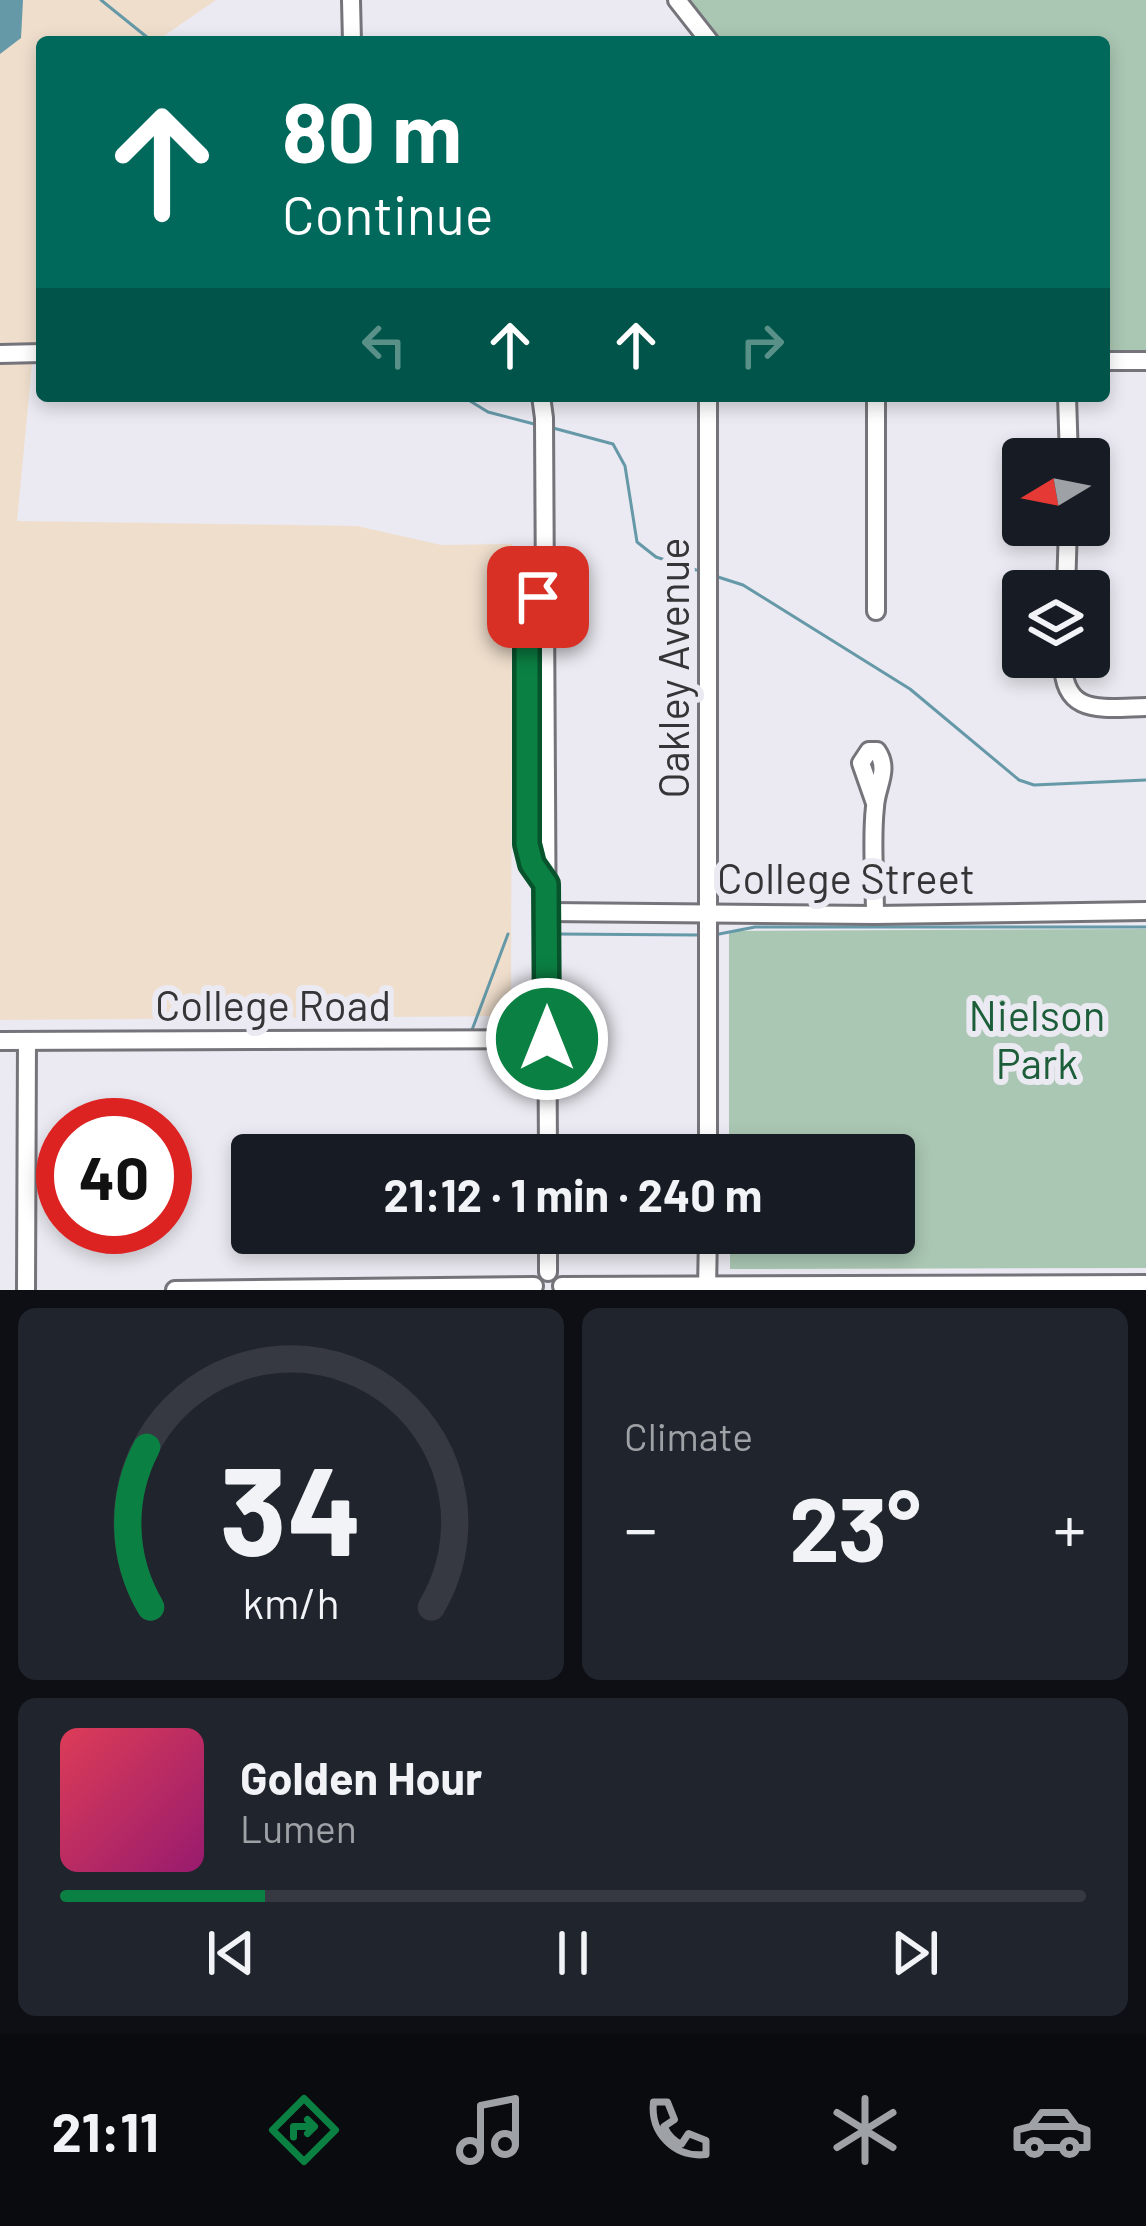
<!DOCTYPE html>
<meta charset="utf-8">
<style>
:root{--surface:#171b24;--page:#20242c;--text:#f1f3f6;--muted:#9ea1a6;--line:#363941;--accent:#0b8043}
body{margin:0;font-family:Barlow,sans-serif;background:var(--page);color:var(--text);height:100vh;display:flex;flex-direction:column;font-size:45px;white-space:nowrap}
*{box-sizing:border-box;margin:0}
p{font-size:39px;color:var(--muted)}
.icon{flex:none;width:66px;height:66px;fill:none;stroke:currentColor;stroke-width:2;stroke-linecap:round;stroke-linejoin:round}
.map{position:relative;height:1290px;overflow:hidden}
.panel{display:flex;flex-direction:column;gap:18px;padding:18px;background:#0d0f14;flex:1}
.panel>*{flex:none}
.top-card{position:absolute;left:36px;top:36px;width:1074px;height:366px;border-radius:12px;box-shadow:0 6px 18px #0003;background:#00695c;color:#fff;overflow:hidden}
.needle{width:78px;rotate:260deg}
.tools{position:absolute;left:1002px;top:438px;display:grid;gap:24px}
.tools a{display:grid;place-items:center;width:108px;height:108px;border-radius:12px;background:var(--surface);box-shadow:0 6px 18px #0003;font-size:60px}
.speed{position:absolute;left:36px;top:1098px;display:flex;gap:24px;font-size:60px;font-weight:700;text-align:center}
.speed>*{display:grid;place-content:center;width:156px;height:156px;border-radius:50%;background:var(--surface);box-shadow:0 6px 18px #0003;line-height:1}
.speed .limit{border:18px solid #d22;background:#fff;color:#111}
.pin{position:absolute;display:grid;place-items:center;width:102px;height:102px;color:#fff;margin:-51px;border-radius:24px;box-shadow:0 6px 18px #0006}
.me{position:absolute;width:132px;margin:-66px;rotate:0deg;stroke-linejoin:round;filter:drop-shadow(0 0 9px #0008)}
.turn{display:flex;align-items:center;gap:42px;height:252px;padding:0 48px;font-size:54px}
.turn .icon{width:156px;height:156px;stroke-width:2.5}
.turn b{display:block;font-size:84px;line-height:102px}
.lanes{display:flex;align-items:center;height:114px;padding:0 48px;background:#0003;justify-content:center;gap:60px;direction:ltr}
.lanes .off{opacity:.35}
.big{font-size:90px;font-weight:700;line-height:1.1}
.panel .card{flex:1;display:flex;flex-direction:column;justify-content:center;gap:18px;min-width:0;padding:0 42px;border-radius:18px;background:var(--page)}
.panel .dial{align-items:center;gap:0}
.dial svg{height:312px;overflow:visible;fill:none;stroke:var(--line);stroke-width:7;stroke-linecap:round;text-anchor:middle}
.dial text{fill:var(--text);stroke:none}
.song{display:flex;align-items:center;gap:36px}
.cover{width:144px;height:144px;border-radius:18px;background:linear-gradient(135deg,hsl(350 70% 55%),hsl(320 70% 35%))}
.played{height:12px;border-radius:6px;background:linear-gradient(90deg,var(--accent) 20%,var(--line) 20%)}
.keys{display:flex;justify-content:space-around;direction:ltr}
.heat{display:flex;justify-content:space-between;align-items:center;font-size:66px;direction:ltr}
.panel .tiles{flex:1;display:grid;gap:18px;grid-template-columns:1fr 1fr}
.card:last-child{grid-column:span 2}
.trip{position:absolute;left:231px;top:1134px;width:684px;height:120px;border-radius:12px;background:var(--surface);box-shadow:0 6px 18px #0003;font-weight:700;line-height:120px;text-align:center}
.dock{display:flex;height:192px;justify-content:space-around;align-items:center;background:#090b0e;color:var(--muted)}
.dock .icon{width:84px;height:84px}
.dock .current{color:var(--accent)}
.dock b{font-size:54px;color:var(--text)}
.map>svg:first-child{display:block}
</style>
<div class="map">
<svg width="1146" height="1290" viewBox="0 0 1146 1290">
<rect width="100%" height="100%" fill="#ebe9f1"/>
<!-- education -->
<path fill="#efdecc" d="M0,0H216L155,42H42V353L33,354L17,521L357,526L441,545L512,544L511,1016L0,1020Z"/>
<!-- green -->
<g fill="#aac7b3">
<path d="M690,0H1146V352H1104V42H722Z"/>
<path d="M1146,929V1268L730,1269V1233H894V1155H729V931Z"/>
</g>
<!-- water -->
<path fill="#6599a8" d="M0,0H23L21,38L0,54Z"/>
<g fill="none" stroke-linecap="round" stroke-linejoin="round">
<!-- stream -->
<g stroke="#6599a8" stroke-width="3">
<path d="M101,0L153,42"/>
<path d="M462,396L488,412L538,425"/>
<path d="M553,428L613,444L625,466L637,542L656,557L696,570"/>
<path d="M718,577L743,585L910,689L1019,780L1034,785L1146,780"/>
<path d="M556,934L698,935"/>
<path d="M714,935L755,927H1146"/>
<path d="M472,1030L508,934"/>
</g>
<!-- minor casing -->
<g stroke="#75747a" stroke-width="22">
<g id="minor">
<path d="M351,0L352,42"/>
<path d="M677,0L710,42"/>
<path d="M0,354L42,353"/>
<path d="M1104,361H1146"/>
<path d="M541,396L544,418L548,1155"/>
<path d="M708,396V1155"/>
<path d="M1067,396L1069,459"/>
<path d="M545,590L527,617V844L532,864L546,884"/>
<path d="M1066,591L1068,525"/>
<path d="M876,611V396"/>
<path d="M1063,657C1061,717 1101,708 1146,707"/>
<path d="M875,803L861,763L869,751H877C890,770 876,786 875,807C871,842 875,879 875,915"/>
<path d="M547,912L875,915L1146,911"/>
<path d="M0,1041L547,1039"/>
<path d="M548,1233V1272"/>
<path d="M562,1286L1146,1284"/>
<path d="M26,1290L27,1041"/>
<path d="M175,1290L534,1286"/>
<path d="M707,1290L708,1233"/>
</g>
</g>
<!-- minor -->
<use href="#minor" stroke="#fff" stroke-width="16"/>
</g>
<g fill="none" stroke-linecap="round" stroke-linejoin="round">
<!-- route casing -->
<g stroke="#07532c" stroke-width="30">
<path id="route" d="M538,597L527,616V844L532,864L546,884L547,1039"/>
</g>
<!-- route -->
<use href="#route" stroke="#0b8043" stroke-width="21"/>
</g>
<g text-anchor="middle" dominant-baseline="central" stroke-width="12" stroke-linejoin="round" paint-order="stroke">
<!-- street labels -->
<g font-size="42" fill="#353537" stroke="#ebe9f1">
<text transform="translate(672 668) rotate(-90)">Oakley Avenue</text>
<text x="846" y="877">College Street</text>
<text x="273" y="1004">College Road</text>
</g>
<!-- park labels -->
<g font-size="42" fill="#1d5e3a" stroke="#ebe9f1">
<text x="1037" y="1014">Nielson<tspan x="1037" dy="48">Park</tspan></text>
</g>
</g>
</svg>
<div class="tools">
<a><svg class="needle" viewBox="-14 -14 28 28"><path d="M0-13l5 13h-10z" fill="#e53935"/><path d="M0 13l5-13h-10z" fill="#9ea1a6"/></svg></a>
<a><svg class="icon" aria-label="layers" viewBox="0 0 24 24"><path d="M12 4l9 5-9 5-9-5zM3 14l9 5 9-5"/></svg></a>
</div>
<div class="speed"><div class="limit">40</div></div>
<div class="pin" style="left:538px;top:597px;background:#d93025"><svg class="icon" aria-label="arrive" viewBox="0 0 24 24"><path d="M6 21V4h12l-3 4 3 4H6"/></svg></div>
<svg class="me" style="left:547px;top:1039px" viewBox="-20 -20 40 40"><circle r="17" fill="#0b8043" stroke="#fff" stroke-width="3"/><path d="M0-11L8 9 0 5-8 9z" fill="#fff"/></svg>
<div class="trip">21:12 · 1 min · 240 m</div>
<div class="top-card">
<div class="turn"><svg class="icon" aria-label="ahead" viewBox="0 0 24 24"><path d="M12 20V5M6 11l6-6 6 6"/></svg><div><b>80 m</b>Continue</div></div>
<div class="lanes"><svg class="icon off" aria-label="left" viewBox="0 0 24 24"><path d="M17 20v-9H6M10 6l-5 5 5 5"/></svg><svg class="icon" aria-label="ahead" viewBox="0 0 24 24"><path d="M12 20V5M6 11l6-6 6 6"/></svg><svg class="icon" aria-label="ahead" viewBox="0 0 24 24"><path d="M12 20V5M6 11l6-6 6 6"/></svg><svg class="icon off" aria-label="right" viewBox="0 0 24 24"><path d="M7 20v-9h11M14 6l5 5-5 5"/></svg></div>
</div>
</div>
<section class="panel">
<div class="tiles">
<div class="card dial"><svg viewBox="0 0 100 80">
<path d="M14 69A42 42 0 1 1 86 69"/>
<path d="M14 69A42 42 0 0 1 13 28" stroke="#0b8043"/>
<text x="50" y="56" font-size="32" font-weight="700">34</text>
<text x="50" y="72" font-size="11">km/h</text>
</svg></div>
<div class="card"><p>Climate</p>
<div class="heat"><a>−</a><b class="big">23°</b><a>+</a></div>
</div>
<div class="card">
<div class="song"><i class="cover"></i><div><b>Golden Hour</b><p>Lumen</p></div></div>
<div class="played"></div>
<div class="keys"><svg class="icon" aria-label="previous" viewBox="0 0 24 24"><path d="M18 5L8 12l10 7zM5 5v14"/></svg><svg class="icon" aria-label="pause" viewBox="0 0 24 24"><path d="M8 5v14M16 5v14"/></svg><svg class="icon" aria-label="next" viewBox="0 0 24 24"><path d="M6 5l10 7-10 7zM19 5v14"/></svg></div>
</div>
</div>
</section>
<nav class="dock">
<b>21:11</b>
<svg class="icon current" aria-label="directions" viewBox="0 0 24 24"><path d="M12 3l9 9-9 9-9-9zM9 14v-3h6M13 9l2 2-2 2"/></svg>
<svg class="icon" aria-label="music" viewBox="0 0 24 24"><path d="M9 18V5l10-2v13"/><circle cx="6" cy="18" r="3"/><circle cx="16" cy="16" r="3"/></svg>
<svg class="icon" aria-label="phone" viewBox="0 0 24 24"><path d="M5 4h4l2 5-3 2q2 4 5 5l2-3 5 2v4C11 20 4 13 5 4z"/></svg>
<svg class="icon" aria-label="climate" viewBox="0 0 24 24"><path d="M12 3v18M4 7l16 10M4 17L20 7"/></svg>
<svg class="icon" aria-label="car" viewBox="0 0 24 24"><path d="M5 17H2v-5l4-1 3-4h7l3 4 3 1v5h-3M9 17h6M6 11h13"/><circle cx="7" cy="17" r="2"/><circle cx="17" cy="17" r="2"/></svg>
</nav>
